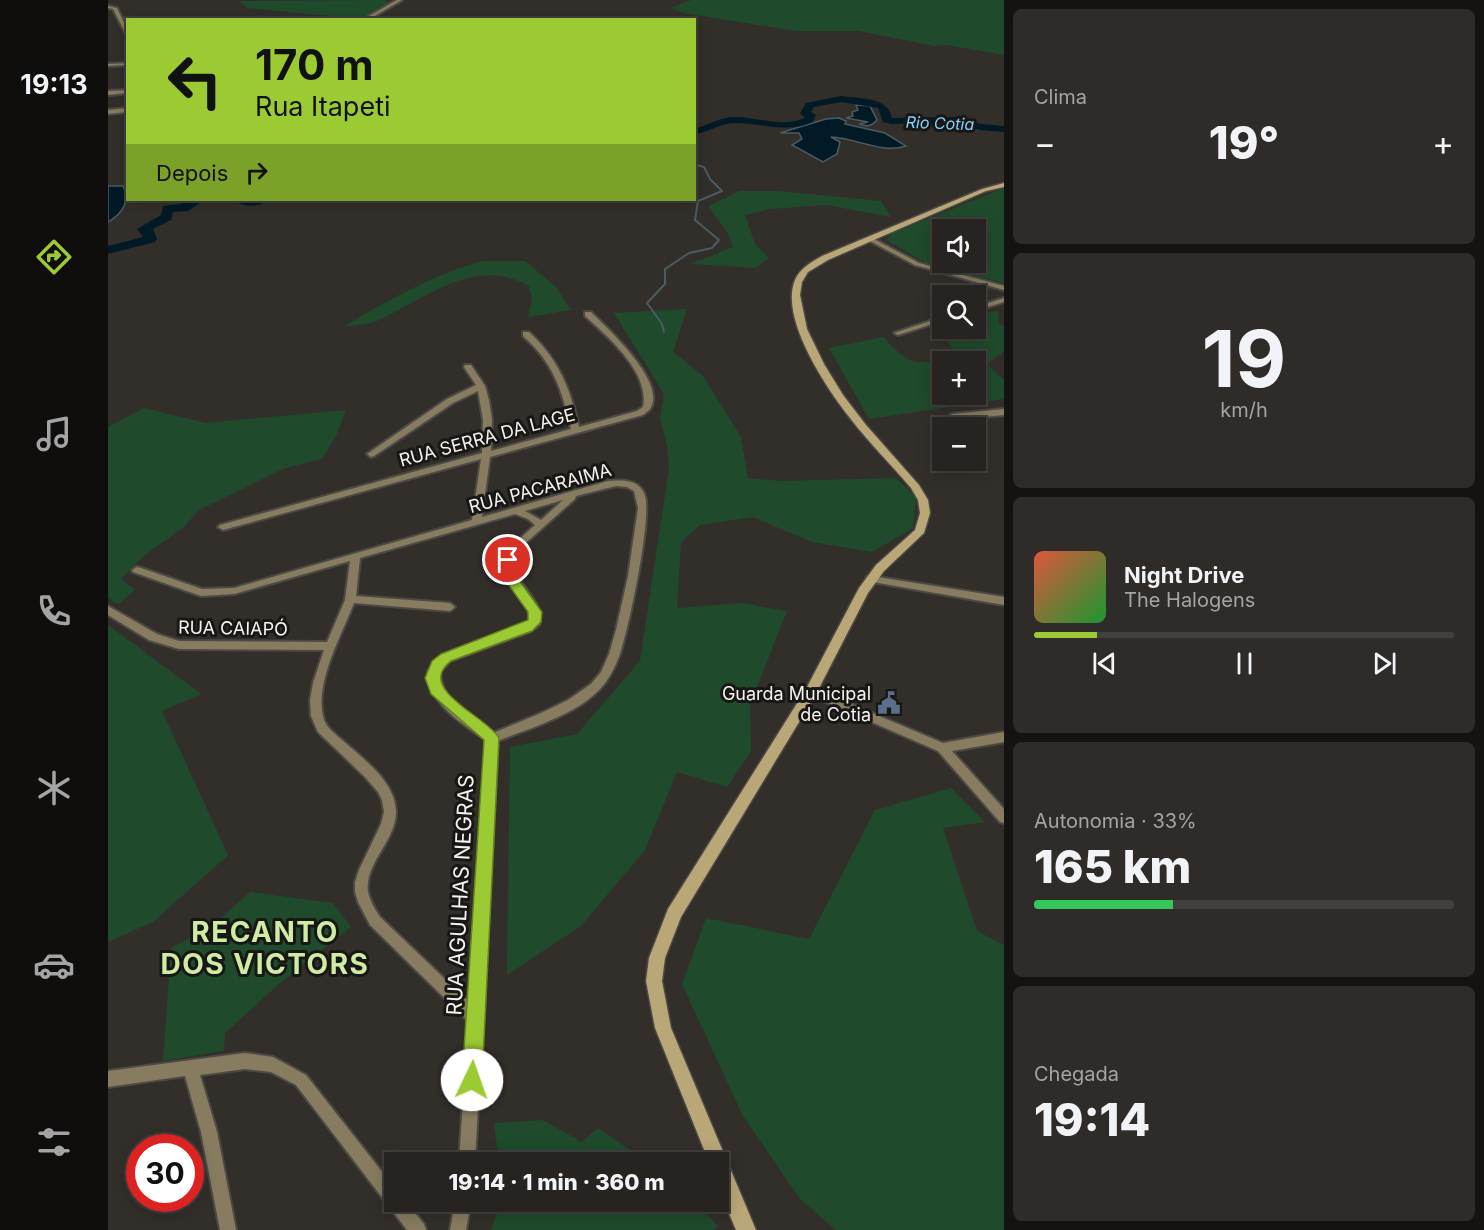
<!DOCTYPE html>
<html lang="pt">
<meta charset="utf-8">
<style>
:root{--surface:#262320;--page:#2e2b29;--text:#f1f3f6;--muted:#a4a4a5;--line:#42403e;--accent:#9cca32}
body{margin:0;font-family:Inter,sans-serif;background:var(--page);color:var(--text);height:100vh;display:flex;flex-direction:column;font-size:22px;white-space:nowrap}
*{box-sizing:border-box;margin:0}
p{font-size:20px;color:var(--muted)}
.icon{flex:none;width:33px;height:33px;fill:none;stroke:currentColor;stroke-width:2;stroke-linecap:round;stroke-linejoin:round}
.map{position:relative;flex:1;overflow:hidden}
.details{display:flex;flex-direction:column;gap:9px;padding:9px;background:#151312;width:480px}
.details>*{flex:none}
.top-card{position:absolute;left:18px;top:18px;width:570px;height:183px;border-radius:0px;box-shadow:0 3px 15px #0003,0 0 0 2px var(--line);background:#9cca32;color:#111;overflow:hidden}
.tools{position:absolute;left:824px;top:219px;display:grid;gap:12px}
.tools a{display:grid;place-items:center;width:54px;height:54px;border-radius:0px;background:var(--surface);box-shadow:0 3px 15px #0003,0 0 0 2px var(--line);font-size:30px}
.speed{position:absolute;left:18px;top:1134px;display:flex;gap:12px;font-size:30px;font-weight:700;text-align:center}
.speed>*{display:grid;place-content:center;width:78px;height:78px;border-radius:50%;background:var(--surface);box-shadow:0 3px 15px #0003,0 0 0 2px var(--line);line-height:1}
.speed .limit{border:9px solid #d22;background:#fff;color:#111}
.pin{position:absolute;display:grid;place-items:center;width:51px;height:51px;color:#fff;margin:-26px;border:3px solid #fff;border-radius:50%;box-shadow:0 2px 6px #0007}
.me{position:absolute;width:66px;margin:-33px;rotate:3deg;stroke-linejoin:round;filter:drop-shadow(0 0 4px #0008)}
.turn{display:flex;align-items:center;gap:21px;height:126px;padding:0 30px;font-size:27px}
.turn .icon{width:78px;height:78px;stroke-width:2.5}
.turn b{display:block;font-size:42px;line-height:51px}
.then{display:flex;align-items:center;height:57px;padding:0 30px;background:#0003;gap:12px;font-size:22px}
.big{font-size:45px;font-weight:800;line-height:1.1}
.details .tile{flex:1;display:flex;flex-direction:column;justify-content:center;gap:9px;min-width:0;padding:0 21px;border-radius:9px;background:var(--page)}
.details .dial{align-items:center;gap:0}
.dial b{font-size:78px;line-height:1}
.song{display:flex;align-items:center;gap:18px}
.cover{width:72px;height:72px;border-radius:9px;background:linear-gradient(135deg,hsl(10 70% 55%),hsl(130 70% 35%))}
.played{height:6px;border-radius:3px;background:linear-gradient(90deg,var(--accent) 15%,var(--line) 15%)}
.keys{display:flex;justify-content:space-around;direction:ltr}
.heat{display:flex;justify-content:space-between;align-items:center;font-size:33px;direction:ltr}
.charge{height:9px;border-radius:4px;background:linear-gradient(90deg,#34c759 33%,var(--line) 0)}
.trip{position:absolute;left:276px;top:1152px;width:345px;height:60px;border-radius:0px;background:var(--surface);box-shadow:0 3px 15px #0003,0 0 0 2px var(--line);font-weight:800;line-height:60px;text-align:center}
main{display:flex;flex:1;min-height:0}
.dock{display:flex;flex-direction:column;width:108px;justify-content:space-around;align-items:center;background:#0f0e0d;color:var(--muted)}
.dock .icon{width:42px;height:42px}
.dock .selected{color:var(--accent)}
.dock b{font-size:27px;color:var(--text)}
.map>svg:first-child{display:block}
</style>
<main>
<nav class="dock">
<b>19:13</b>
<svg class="icon selected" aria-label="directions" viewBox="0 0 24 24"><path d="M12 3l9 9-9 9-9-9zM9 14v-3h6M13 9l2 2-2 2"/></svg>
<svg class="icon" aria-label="music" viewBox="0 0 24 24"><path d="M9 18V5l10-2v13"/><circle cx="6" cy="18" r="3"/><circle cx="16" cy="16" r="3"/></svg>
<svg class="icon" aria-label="phone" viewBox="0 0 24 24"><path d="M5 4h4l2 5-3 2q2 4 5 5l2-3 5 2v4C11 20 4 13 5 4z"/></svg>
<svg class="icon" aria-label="climate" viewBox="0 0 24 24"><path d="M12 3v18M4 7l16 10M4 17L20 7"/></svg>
<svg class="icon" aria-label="car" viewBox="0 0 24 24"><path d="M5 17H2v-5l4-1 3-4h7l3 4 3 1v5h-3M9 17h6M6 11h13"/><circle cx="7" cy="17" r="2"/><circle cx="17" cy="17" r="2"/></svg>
<svg class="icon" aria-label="filters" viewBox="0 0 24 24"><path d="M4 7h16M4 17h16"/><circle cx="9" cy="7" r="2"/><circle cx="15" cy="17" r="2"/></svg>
</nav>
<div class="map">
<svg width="896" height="1230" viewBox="0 0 896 1230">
<rect width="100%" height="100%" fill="#322f2b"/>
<!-- green -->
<g fill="#1f4b2c" fill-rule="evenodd">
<path d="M275,0L280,2L266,14L244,18L139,8L132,1Z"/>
<path d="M583,0H896V55L838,45L827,46L750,31H688L575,13L563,8Z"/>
<path d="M896,188V283L820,264L778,240L785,233ZM834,230H867V262H834Z"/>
<path d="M632,191H671L773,201L783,217L719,205L662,209L637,215L647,244L661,258L648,268L583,264L625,247L620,233L600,206Z"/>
<path d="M375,261H417L448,287L463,310L420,317L424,300L421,286C368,255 317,299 271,320C260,325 246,325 235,327C281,300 323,275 375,261Z"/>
<path d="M579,309L565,352L595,376L633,437L640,478L672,481L788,478L808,498L805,528L764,552L704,542L645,517L592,525L573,542L569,608L633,603L679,611L642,705L643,751L619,787L569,772L537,850L473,926L399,975L402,747L469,734L532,661L561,468L559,445L552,418L556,394L506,313Z"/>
<path d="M890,311L891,324L896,325V351L879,364L896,380V399L761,419L721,348L775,337C806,370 807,364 850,356L829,327L834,324V328H867V313ZM834,362H867V394H834Z"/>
<path d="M36,408L97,423L238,410L228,436L214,459L177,468L91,510L76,527L38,554L13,579L27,590L10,604L0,598V427Z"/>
<path d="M0,625L93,694L54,711L120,855L45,922L0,942Z"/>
<path d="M843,788L877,822L835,828L869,931L896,945V1230H728L692,1199L635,1116L574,984L598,918L701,939L767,810Z"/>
<path d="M142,892L225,903L243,927L172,983L117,1033L116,1051L55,1061L63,948L102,928Z"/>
<path d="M434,1120L474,1142L490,1128L540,1162H391L386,1123Z"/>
<path d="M393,1202H587L610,1226L606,1230H383Z"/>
</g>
<!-- water -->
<g fill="#021a26" stroke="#4b5b62" stroke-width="1.5">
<path d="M748,105L762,106L769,120C764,126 758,127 752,124L760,122L738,118L745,116L744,112L750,110Z"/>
<path d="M731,118L738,121L737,124L777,133L798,146C774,154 748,138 723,137L732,142L729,154L715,162L684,145L694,139L691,133H672L718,119Z"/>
<path d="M0,186H15C23,201 14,214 0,222Z"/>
</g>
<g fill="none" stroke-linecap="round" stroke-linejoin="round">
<!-- stream -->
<path stroke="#4b5b62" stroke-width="2" d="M556,332L554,324L539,303L557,284V269L581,253L604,248L611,240L587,220L590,201L614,191L602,179L596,167L586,164"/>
<!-- river -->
<g fill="#021a26" fill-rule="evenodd">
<path d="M733,96C752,99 780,96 784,118L848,117L873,124L896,126V132L872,130L847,123L784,124L775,122L770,108L733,102L706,107L703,112L708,115L705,122C677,134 655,123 627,123C613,123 600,132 586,135V129C600,125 612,117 627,117C651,117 673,128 697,118L692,113L698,103Z"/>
<path d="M82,200H96L80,211L65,212L63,220L45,229L49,239L47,242L0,254V246L35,237L29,229L53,215L55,206L73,204Z"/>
<path d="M125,200H156V202C149,208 132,206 125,200Z"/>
</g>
<!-- street casing -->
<g stroke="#4d4a46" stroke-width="4">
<g id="street">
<path d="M289,0H294L260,20H254Z"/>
<path d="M0,6L9,8L20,31V38L5,9L0,8Z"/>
<path d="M20,63V65L0,66V64Z"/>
<path d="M20,90V93L0,95V91Z"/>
<path d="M20,108V112L0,114V110Z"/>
<path d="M760,238H764L811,263L896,286V290L807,265L760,240Z"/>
<path d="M896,298V302L867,311V307Z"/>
<path d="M477,312H483C499,328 560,383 542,409C542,410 536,414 535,415L382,457L374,517L500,481C513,480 530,479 536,493C546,512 520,631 512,654C507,667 501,680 491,690C467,715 422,728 390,741L367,1162H351L360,1021L262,925L250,902L247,892V882L251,870L273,824L276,812L274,800L270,792L257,777L210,732L203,716L202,700L205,683L216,650L71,649L41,640L0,615V606L49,634L71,641L219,642L237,600L242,561L126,594L93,596L25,572L24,570L29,567L33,568L94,589L126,588L364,520L373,459L115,530L110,527L112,525L374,453L375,420L370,391L345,403L266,456L263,457L259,454L339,399L368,385L356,367L357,365H363L377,386L381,400L384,420L383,451L463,429C454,391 446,363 415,336V332H421C451,360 462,388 471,427L529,411L535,407C542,372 500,337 477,316ZM508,486L519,487L526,491L530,508L520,576L508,630L501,654L493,672L483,684L460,700L433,713L385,733C363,718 332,701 332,672L342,661L423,631L431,625C437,607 418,592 411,578C407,572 406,567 405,560L412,548L467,499L468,496ZM455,500L433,520L417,511ZM407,514L420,519L427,525L406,544L395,560C398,583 422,599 422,621L415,625L334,655L320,671C321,704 353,723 378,740L361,1002L272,917C267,909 262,901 260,892C256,863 289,840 288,811C287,781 254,758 234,740C226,733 217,727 215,716C207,682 234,634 246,603L342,611L347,607L342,603L248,596L252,558Z"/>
<path d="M834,317V321L790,335L786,333Z"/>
<path d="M896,409V415L844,420L840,417L844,414Z"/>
<path d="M763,576L896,597V605L759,581L758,579L759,577Z"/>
<path d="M703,687L835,743L896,732V742L844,751L896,809V823L892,822L830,751L699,694L697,691L699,688Z"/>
<path d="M137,1053L165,1057L198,1075L286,1187V1202H298L316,1224L318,1230H299L188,1085L163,1072L137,1069L92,1075L109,1132L128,1230H112L93,1132L77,1076L0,1087V1071Z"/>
<path d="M347,1202H363L358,1230H342Z"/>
</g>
</g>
<!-- secondary casing -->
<g stroke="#4d4a46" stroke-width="3">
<path id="secondary" d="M896,183V187L878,191L720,260L700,272L694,282L692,295L699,329L716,364L735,395L758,425L811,485L820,500L822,513L816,533L776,571L760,593L708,694L573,917L557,958L554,981L563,1028L648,1230H628L610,1187V1162H601L547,1028L538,981L541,958L560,909L698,689L751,588L768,565L807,530L812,513L810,500L803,488C783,464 761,443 742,418C719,389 671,318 687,280C692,268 704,262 714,256L874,189Z"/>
</g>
<!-- street -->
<use href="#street" fill="#877c5f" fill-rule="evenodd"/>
<!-- secondary -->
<use href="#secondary" fill="#b9a778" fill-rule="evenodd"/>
</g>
<!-- route -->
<path fill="#9cca32" stroke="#658320" stroke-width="1.5" d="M400,556L406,560L413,583L434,612L433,622L424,631L343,661C306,689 380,717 391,738L374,1080L371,1087L364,1090L357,1087L354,1080L376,740L323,694L317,678L324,661L333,654L420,620V612L400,584L393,560Z"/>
<!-- icons -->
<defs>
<g id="civic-bare" transform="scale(1.8)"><path d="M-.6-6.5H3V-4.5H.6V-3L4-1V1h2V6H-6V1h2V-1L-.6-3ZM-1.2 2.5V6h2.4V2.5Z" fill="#5c6f8a" stroke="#191715" stroke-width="2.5" paint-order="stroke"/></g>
</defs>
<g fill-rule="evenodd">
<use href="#civic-bare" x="781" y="703"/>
</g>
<g text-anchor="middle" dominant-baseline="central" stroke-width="6" stroke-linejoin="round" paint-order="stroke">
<!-- far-water labels -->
<g font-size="16" font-style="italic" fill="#7fd4ff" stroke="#191715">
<text transform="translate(832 123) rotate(2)">Rio Cotia</text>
</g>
<!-- street labels -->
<g font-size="18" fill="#f4f2ef" stroke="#191715">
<text transform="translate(379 437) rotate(-15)">RUA SERRA DA LAGE</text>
<text transform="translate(432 488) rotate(-15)">RUA PACARAIMA</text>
<text transform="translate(125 628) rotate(1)">RUA CAIAPÓ</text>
</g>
<!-- poi labels -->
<g font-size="18" fill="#f4f2ef" stroke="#191715" text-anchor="end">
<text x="763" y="693">Guarda Municipal<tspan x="763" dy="21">de Cotia</tspan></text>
</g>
<!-- near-street labels -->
<g font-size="21" fill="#f4f2ef" stroke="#191715">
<text transform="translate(352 895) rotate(-87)">RUA AGULHAS NEGRAS</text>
</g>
<!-- near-district labels -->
<g font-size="28" font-weight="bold" letter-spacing="1.5" fill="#cfeca3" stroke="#191715">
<text x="157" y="932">RECANTO<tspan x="157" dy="32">DOS VICTORS</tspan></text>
</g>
</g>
</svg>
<div class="tools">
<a><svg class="icon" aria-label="sound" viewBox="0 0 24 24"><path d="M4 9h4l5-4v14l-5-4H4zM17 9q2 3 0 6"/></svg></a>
<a><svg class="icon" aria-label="search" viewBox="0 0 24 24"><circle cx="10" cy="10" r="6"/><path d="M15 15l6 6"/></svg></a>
<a>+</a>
<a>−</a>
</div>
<div class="speed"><div class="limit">30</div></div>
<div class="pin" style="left:400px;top:560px;background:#d93025"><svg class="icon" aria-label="arrive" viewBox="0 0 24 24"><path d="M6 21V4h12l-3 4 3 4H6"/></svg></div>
<svg class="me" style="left:364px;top:1080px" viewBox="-20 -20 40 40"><circle r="19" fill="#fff"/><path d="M0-13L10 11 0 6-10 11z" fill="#9cca32"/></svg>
<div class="trip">19:14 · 1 min · 360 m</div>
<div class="top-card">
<div class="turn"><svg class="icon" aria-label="left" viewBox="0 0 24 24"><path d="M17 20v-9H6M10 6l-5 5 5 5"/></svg><div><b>170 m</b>Rua Itapeti</div></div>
<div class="then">Depois<svg class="icon" aria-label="right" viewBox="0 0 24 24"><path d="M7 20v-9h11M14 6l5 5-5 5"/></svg></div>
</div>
</div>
<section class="details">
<div class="tile"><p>Clima</p>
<div class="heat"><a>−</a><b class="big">19°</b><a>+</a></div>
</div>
<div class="tile dial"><b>19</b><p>km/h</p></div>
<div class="tile">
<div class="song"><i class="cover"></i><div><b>Night Drive</b><p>The Halogens</p></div></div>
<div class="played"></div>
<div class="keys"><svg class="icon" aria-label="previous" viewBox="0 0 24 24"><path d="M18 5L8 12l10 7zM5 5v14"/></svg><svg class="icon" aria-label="pause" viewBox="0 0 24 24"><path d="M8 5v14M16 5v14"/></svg><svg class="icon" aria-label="next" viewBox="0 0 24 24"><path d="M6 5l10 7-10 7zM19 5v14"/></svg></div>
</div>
<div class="tile"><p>Autonomia · 33%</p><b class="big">165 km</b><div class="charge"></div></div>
<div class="tile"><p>Chegada</p><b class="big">19:14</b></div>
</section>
</main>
